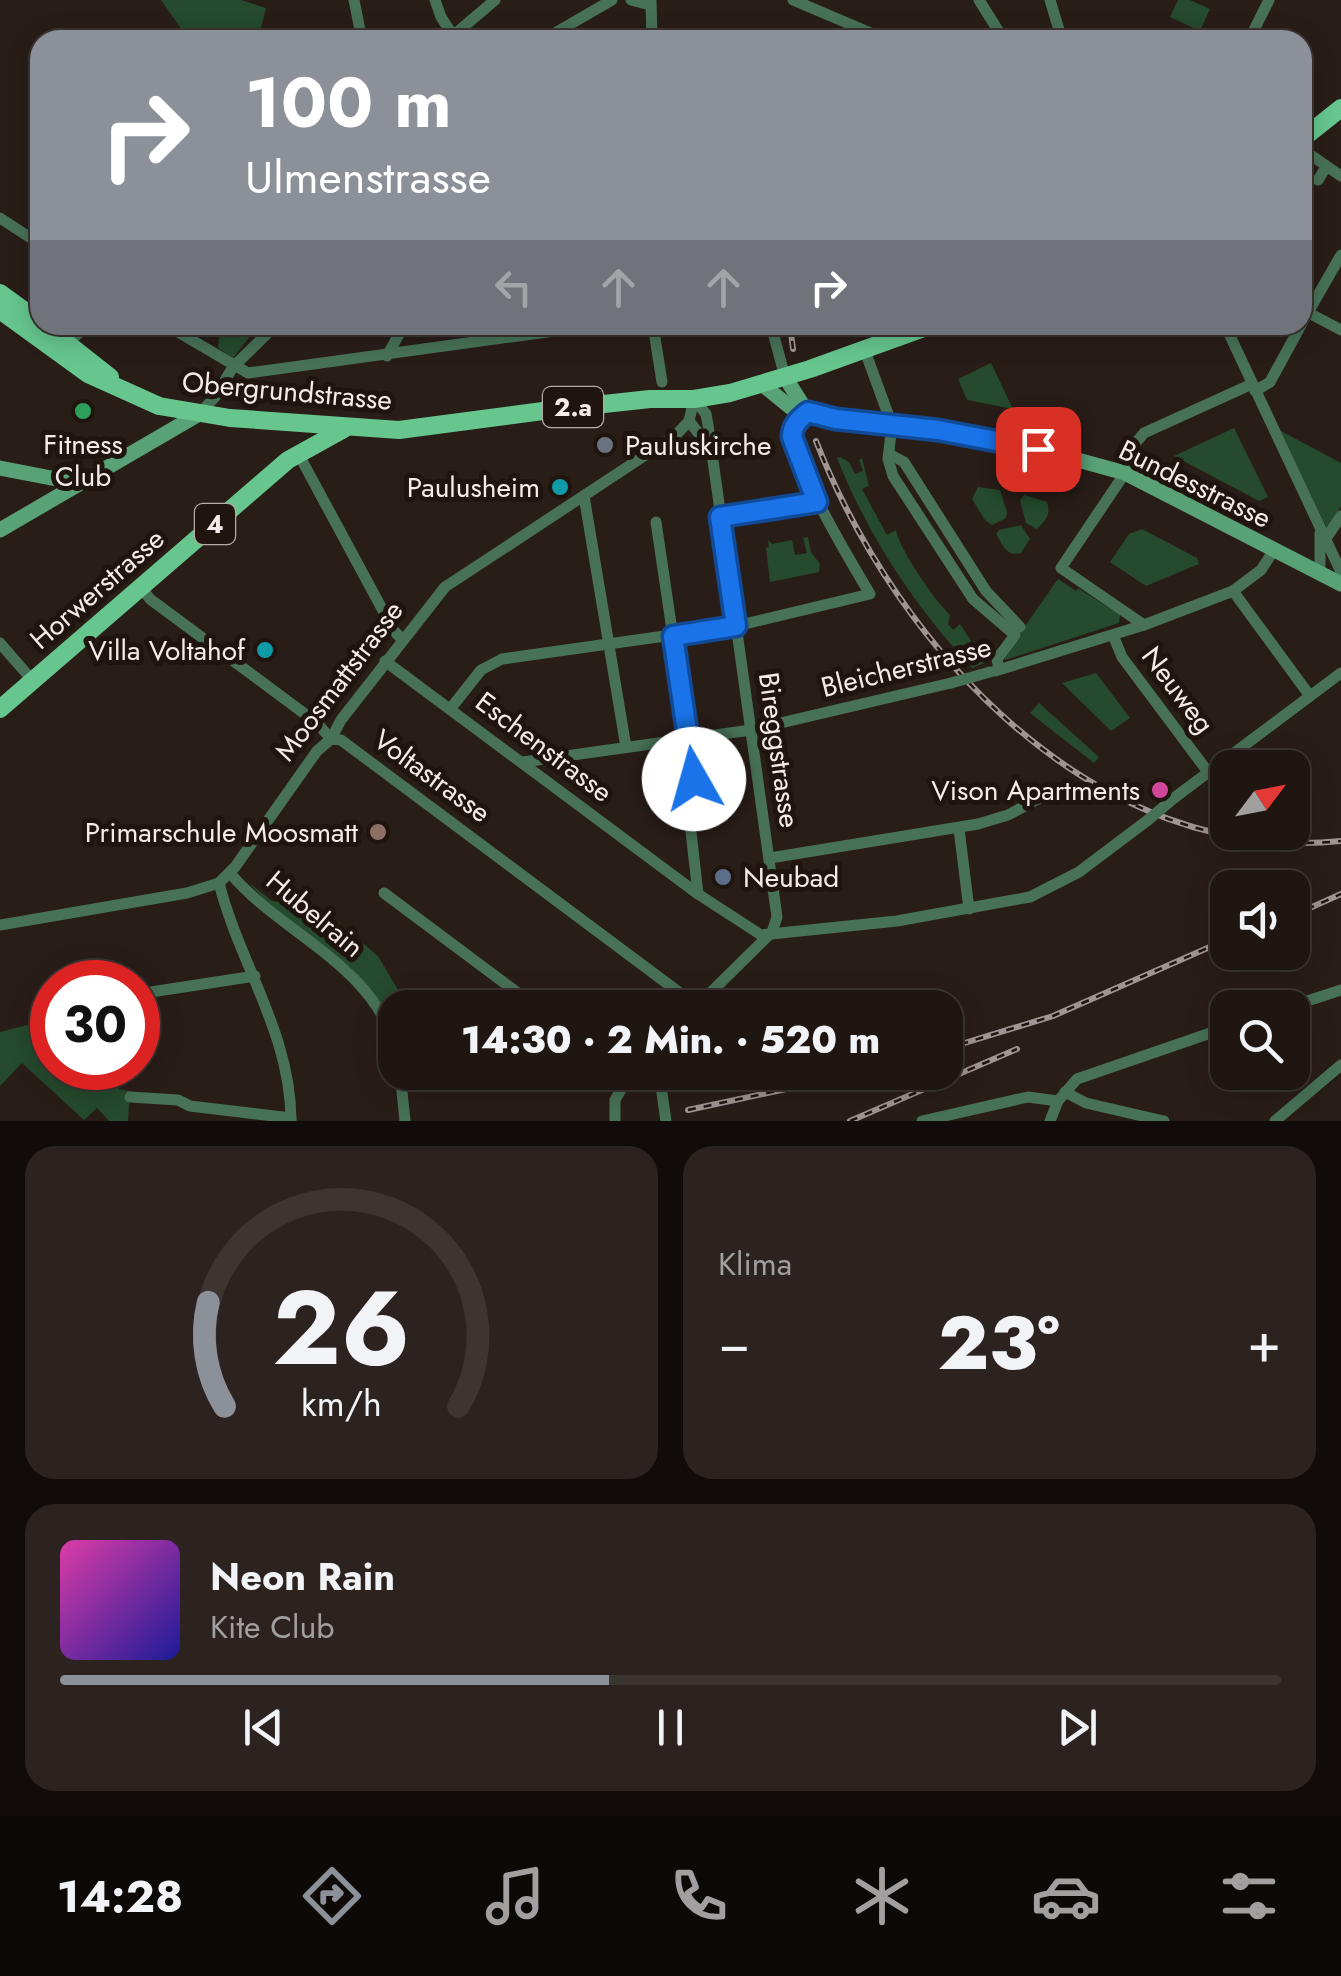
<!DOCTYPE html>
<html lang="de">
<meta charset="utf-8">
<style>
:root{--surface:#1f1612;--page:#2c2320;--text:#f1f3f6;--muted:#a19f9f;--line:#3c3532;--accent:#8c9099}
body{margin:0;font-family:Jost,sans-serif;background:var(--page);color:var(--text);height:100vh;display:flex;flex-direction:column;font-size:38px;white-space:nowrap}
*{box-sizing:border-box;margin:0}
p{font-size:32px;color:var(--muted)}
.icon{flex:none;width:55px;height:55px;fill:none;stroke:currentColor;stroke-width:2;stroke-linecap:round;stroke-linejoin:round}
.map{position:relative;height:1121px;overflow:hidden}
.panel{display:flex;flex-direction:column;gap:25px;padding:25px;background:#110c0a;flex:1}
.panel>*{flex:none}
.guide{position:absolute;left:30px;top:30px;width:1282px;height:305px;border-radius:30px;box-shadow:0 5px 25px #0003,0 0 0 2px var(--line);background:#8c9099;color:#fff;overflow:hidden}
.needle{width:65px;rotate:58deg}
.buttons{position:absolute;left:1210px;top:750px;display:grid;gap:20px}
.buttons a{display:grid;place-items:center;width:100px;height:100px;border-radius:20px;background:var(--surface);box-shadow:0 5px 25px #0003,0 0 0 2px var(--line);font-size:50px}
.speed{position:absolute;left:30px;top:960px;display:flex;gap:20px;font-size:50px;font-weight:700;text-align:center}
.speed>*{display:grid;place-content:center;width:130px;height:130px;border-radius:50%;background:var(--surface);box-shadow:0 5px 25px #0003,0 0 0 2px var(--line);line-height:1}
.speed .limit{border:15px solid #d22;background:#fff;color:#111}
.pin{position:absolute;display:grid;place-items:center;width:85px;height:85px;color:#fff;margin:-42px;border-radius:20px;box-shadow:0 5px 15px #0006}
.me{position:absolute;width:110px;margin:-55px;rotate:353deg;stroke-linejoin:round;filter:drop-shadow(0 0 8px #0008)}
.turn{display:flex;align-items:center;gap:35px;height:210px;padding:0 50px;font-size:45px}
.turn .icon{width:130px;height:130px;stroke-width:2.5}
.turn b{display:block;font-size:70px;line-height:85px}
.lanes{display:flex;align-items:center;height:95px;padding:0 50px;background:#0003;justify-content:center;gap:50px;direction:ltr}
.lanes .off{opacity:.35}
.big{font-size:75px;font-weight:800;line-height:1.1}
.panel .card{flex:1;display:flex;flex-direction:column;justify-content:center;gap:15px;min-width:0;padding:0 35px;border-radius:30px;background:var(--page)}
.panel .dial{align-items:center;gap:0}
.dial svg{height:260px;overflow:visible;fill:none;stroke:var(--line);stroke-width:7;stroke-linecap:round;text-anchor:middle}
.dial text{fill:var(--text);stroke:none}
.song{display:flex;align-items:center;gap:30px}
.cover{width:120px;height:120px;border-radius:15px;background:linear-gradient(135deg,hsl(320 70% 55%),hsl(240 70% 35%))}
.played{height:10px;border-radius:5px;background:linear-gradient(90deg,var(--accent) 45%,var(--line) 45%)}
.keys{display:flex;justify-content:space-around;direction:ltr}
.heat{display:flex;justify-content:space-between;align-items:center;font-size:55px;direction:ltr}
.panel .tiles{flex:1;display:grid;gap:25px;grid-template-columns:1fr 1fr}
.card:last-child{grid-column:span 2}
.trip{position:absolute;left:378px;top:990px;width:585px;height:100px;border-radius:30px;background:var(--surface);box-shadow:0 5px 25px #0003,0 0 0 2px var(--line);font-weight:800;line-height:100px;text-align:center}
.menu{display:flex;height:160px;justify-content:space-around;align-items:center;background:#0c0907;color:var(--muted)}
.menu .icon{width:70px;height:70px}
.menu .current{color:var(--accent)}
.menu b{font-size:45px;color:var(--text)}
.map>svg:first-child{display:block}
</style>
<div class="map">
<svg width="1341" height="1121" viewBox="0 0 1341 1121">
<rect width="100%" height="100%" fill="#291d18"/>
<!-- green -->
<g fill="#254a2d">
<path d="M161,0H241L266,8L258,40H189Z"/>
<path d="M1178,0H1190L1210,9L1200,31L1170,17Z"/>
<path d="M193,325H259L233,358L218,348L219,337L212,335L207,338Z"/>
<path d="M991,363L1013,409L967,400L958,379Z"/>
<path d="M1234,428L1268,497L1259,501L1174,456Z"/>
<path d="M1281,431L1341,463V506L1328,531Z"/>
<path d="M840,457L849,462L855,474L863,471L859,460L862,458L869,486L862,489L887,535L896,530C899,549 935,601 950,615L948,624L953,630L960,624L971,641L968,647L972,649L977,645L975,655L979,659H995L972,668C915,607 868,536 837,458Z"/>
<path d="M978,487L1000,490L1007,512L1006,518L992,525L985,520L972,499Z"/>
<path d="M1024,495L1047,502C1051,515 1046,520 1037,529L1026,523L1020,500Z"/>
<path d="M1021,525L1030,539L1021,553C1006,557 1003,545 996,534L999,530Z"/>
<path d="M1142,529L1197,558L1199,564L1146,586L1110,562L1129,534Z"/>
<path d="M808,537L811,552L820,564L819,572L770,582L766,548L769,547L768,540L772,544L792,540L795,555L807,553L803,538Z"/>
<path d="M1058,579L1076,591L1078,588L1120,615L1119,623L1005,660L1004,656Z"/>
<path d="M1096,673L1130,718L1111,731L1062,683Z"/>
<path d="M1039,703L1099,757L1094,763L1030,713Z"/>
<path d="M248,882L272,901L298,905L322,921L334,919L378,956L408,1007L395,1008V1027L373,995L275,911Z"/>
<path d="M27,1025L41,1030L52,1027V1068H119V1089L130,1091L128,1121H109L97,1108L84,1120L22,1063L0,1086V1032Z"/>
</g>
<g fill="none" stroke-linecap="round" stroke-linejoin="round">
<!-- street -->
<g stroke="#477257" stroke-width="11">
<path d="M354,0L362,40"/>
<path d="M435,0L441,17L456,40"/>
<path d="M631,0L650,5"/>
<path d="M651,0L652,40"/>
<path d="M793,0L887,40"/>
<path d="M979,0L1004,40"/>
<path d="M1050,0L1062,40"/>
<path d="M448,40L495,0"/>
<path d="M543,40L612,0"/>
<path d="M1249,40L1269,0"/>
<path d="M1302,149L1341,176"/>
<path d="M1318,180L1326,167"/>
<path d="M1302,191L1306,189"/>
<path d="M0,218L40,244"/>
<path d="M1305,311L1341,330"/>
<path d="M1302,323L1341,255"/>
<path d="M166,325L248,373L598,325"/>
<path d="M653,325L662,382"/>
<path d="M771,325L785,377"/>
<path d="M1225,325L1341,572"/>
<path d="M65,345L88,325"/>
<path d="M865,351L892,425L888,459L893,476L973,599L1015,635L997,659L999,669"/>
<path d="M387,356L404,325"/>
<path d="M1255,391L1270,382L1301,325"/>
<path d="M694,399L706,414L708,425L777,917L772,932L695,1008"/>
<path d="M199,414L215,397L233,367L276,325"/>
<path d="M689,421L711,449"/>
<path d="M889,454L904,462L986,591L1020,627"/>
<path d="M299,455L394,631L402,639"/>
<path d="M584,496L626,747"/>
<path d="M720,517L817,502"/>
<path d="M656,522L694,779L688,805L698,894"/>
<path d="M1325,540L1341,516"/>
<path d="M1320,574V533"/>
<path d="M141,587L150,599L317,723L331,739L341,740L696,1005"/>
<path d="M1233,591L1310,696"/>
<path d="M1144,625L1061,568L1125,473L1133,446L1144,433L1252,384"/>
<path d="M1113,635L1122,657L1208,772"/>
<path d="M0,643L33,681"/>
<path d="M385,661L698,894L761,935L897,921L1030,897L1079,872L1148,820"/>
<path d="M995,671L1144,625L1233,591L1261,570L1274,550"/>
<path d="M451,708L481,670L502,659L736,626L870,594C855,569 786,454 792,430C794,423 802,417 807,412"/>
<path d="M523,762L751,730L951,683"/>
<path d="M1174,798L1341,673"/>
<path d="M959,829L969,909"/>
<path d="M770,858L978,824L1008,815L1038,799"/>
<path d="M230,873C281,934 373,964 395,1047"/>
<path d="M219,883C240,965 291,1034 291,1121"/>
<path d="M384,893L538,1008"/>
<path d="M0,925L187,893L219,883L235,867L317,751L331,739L341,720L445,587L676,435L689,421L694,399"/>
<path d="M138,994L255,976"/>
<path d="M1286,1008L1341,990"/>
<path d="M400,1072L405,1121"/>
<path d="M659,1072L666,1121"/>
<path d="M1065,1092L1086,1103L1164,1121"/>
<path d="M130,1097L178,1100L190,1106L291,1118"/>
<path d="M615,1121V1100L631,1072"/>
<path d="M922,1121L1028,1097L1058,1101"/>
<path d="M1050,1121L1058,1101L1077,1079L1228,1027"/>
<path d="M1275,1121L1341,1065"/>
</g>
<!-- secondary -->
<g stroke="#59a176" stroke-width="15">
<path d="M785,377L807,412"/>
<path d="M763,385L790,407L822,417L1005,440L1125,473L1341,584"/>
<path d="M0,468L67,481L70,487"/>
<path d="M0,530L199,414"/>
</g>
<!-- primary -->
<g stroke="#66c68e" stroke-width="18">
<path d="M1302,139L1341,108"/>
<path d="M0,293L40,322"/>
<path d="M0,310L88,374L159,406L230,418L399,430L558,409L650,399H694L730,393L810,369L932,325"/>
<path d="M44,325L110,377"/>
<path d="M0,709L288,460L344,429"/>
</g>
<!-- rail casing -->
<g stroke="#a09592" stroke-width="6">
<g id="rail">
<path d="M790,325L793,349"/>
<path d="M816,441C898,651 1097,866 1341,841"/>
<path d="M1292,916L1341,894"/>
<path d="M945,1049L1053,1016L1228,939"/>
<path d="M688,1110L866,1072"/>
<path d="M850,1121L1017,1049"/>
</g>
</g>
<!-- rail -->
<use href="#rail" stroke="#20140f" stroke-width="2.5" stroke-dasharray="8" stroke-linecap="butt"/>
<!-- street-bridge -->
<g stroke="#477257" stroke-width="11">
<path d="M951,683L990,672"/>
<path d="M1148,820L1174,798"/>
</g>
</g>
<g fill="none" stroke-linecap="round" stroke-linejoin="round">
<!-- route casing -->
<g stroke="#114b97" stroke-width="25">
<path id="route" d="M694,779L673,636L736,626L720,517L817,502L792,437C792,425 799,419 808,412L836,419L938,430L1038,449"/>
</g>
<!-- route -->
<use href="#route" stroke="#1a73e8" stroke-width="18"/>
</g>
<!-- markers -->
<circle fill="#2e9e5b" stroke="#20140f" stroke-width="4" cx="83" cy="411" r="10"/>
<circle fill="#6b7280" stroke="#20140f" stroke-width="4" cx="605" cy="445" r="10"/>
<g fill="#0f9aa8" stroke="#20140f" stroke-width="4">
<circle cx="560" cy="487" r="10"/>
<circle cx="265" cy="650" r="10"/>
</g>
<circle fill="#d1479c" stroke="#20140f" stroke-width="4" cx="1160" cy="790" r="10"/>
<circle fill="#8d6e63" stroke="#20140f" stroke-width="4" cx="378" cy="832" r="10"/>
<circle fill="#5c6f8a" stroke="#20140f" stroke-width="4" cx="723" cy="877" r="10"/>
<g text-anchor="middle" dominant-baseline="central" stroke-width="10" stroke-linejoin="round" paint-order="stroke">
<!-- shield labels -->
<g fill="#20140f" stroke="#b5aba8" stroke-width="2.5">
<rect x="543" y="387" width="60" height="40" rx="8"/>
<rect x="195" y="504" width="40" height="40" rx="8"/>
</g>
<g font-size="25" font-weight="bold" fill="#f5ece9">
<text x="573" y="407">2.a</text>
<text x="215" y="524">4</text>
</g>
<!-- street labels -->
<g font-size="28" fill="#f5ece9" stroke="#20140f">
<text transform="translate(287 391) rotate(5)">Obergrundstrasse</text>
<text transform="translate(1195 484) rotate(26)">Bundesstrasse</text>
<text transform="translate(97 589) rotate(-41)">Horwerstrasse</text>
<text transform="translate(906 667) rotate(-14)">Bleicherstrasse</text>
<text transform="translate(339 681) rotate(-53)">Moosmattstrasse</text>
<text transform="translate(1178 690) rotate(53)">Neuweg</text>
<text transform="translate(544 747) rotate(37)">Eschenstrasse</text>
<text transform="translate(779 750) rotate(82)">Bireggstrasse</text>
<text transform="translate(432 776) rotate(36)">Voltastrasse</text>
<text transform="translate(315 914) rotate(40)">Hubelrain</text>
</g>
<!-- poi labels -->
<g font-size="28" fill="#f5ece9" stroke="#20140f" text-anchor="end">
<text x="83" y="444" text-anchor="middle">Fitness<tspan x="83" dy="32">Club</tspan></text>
<text x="625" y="445" text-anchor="start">Pauluskirche</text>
<text x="540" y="487">Paulusheim</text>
<text x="245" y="650">Villa Voltahof</text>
<text x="1140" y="790">Vison Apartments</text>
<text x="358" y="832">Primarschule Moosmatt</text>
<text x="743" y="877" text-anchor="start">Neubad</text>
</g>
</g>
</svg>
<div class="buttons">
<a><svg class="needle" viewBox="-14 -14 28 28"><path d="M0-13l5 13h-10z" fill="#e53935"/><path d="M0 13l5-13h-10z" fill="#a19f9f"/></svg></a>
<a><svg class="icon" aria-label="sound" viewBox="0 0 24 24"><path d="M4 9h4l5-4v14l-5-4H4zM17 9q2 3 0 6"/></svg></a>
<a><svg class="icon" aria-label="search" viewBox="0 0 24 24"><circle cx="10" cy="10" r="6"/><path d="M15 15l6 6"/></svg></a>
</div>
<div class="speed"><div class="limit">30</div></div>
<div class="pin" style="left:1038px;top:449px;background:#d93025"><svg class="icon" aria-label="arrive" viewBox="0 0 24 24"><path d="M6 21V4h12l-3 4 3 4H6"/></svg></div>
<svg class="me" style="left:694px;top:779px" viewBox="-20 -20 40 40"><circle r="19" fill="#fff"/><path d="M0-13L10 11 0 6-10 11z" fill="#1a73e8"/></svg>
<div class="trip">14:30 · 2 Min. · 520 m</div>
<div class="guide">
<div class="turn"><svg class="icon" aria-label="right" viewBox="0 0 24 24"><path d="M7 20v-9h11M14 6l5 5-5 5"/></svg><div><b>100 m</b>Ulmenstrasse</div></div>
<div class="lanes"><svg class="icon off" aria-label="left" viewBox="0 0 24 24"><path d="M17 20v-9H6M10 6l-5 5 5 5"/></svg><svg class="icon off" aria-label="ahead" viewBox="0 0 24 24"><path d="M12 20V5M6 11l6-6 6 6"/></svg><svg class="icon off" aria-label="ahead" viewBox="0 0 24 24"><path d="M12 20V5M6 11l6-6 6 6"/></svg><svg class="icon" aria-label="right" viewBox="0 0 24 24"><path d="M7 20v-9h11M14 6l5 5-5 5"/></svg></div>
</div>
</div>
<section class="panel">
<div class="tiles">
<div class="card dial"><svg viewBox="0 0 100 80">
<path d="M14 69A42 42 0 1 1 86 69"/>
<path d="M14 69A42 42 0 0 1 9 37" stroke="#8c9099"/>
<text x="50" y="56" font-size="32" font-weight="700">26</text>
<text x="50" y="72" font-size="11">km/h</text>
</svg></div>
<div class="card"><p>Klima</p>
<div class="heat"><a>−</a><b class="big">23°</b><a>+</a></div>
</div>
<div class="card">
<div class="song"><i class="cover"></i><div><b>Neon Rain</b><p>Kite Club</p></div></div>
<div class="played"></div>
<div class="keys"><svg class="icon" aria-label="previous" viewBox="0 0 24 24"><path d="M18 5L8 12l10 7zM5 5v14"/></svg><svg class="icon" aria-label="pause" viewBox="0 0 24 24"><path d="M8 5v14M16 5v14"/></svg><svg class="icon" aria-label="next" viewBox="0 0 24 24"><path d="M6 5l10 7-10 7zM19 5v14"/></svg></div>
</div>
</div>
</section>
<nav class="menu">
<b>14:28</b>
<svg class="icon current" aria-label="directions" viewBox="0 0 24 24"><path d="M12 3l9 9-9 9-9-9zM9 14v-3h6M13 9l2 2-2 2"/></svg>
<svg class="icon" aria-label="music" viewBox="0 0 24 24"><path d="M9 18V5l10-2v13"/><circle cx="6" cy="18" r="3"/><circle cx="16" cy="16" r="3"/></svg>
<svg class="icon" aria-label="phone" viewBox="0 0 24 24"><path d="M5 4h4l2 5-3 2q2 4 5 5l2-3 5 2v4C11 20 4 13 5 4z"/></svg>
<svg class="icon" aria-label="climate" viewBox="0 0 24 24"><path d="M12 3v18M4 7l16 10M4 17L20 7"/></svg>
<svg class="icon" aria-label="car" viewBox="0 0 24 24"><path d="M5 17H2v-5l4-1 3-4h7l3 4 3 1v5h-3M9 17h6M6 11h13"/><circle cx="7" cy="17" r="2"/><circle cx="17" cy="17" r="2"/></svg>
<svg class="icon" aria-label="filters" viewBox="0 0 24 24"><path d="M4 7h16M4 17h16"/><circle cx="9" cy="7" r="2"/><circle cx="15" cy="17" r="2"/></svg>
</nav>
